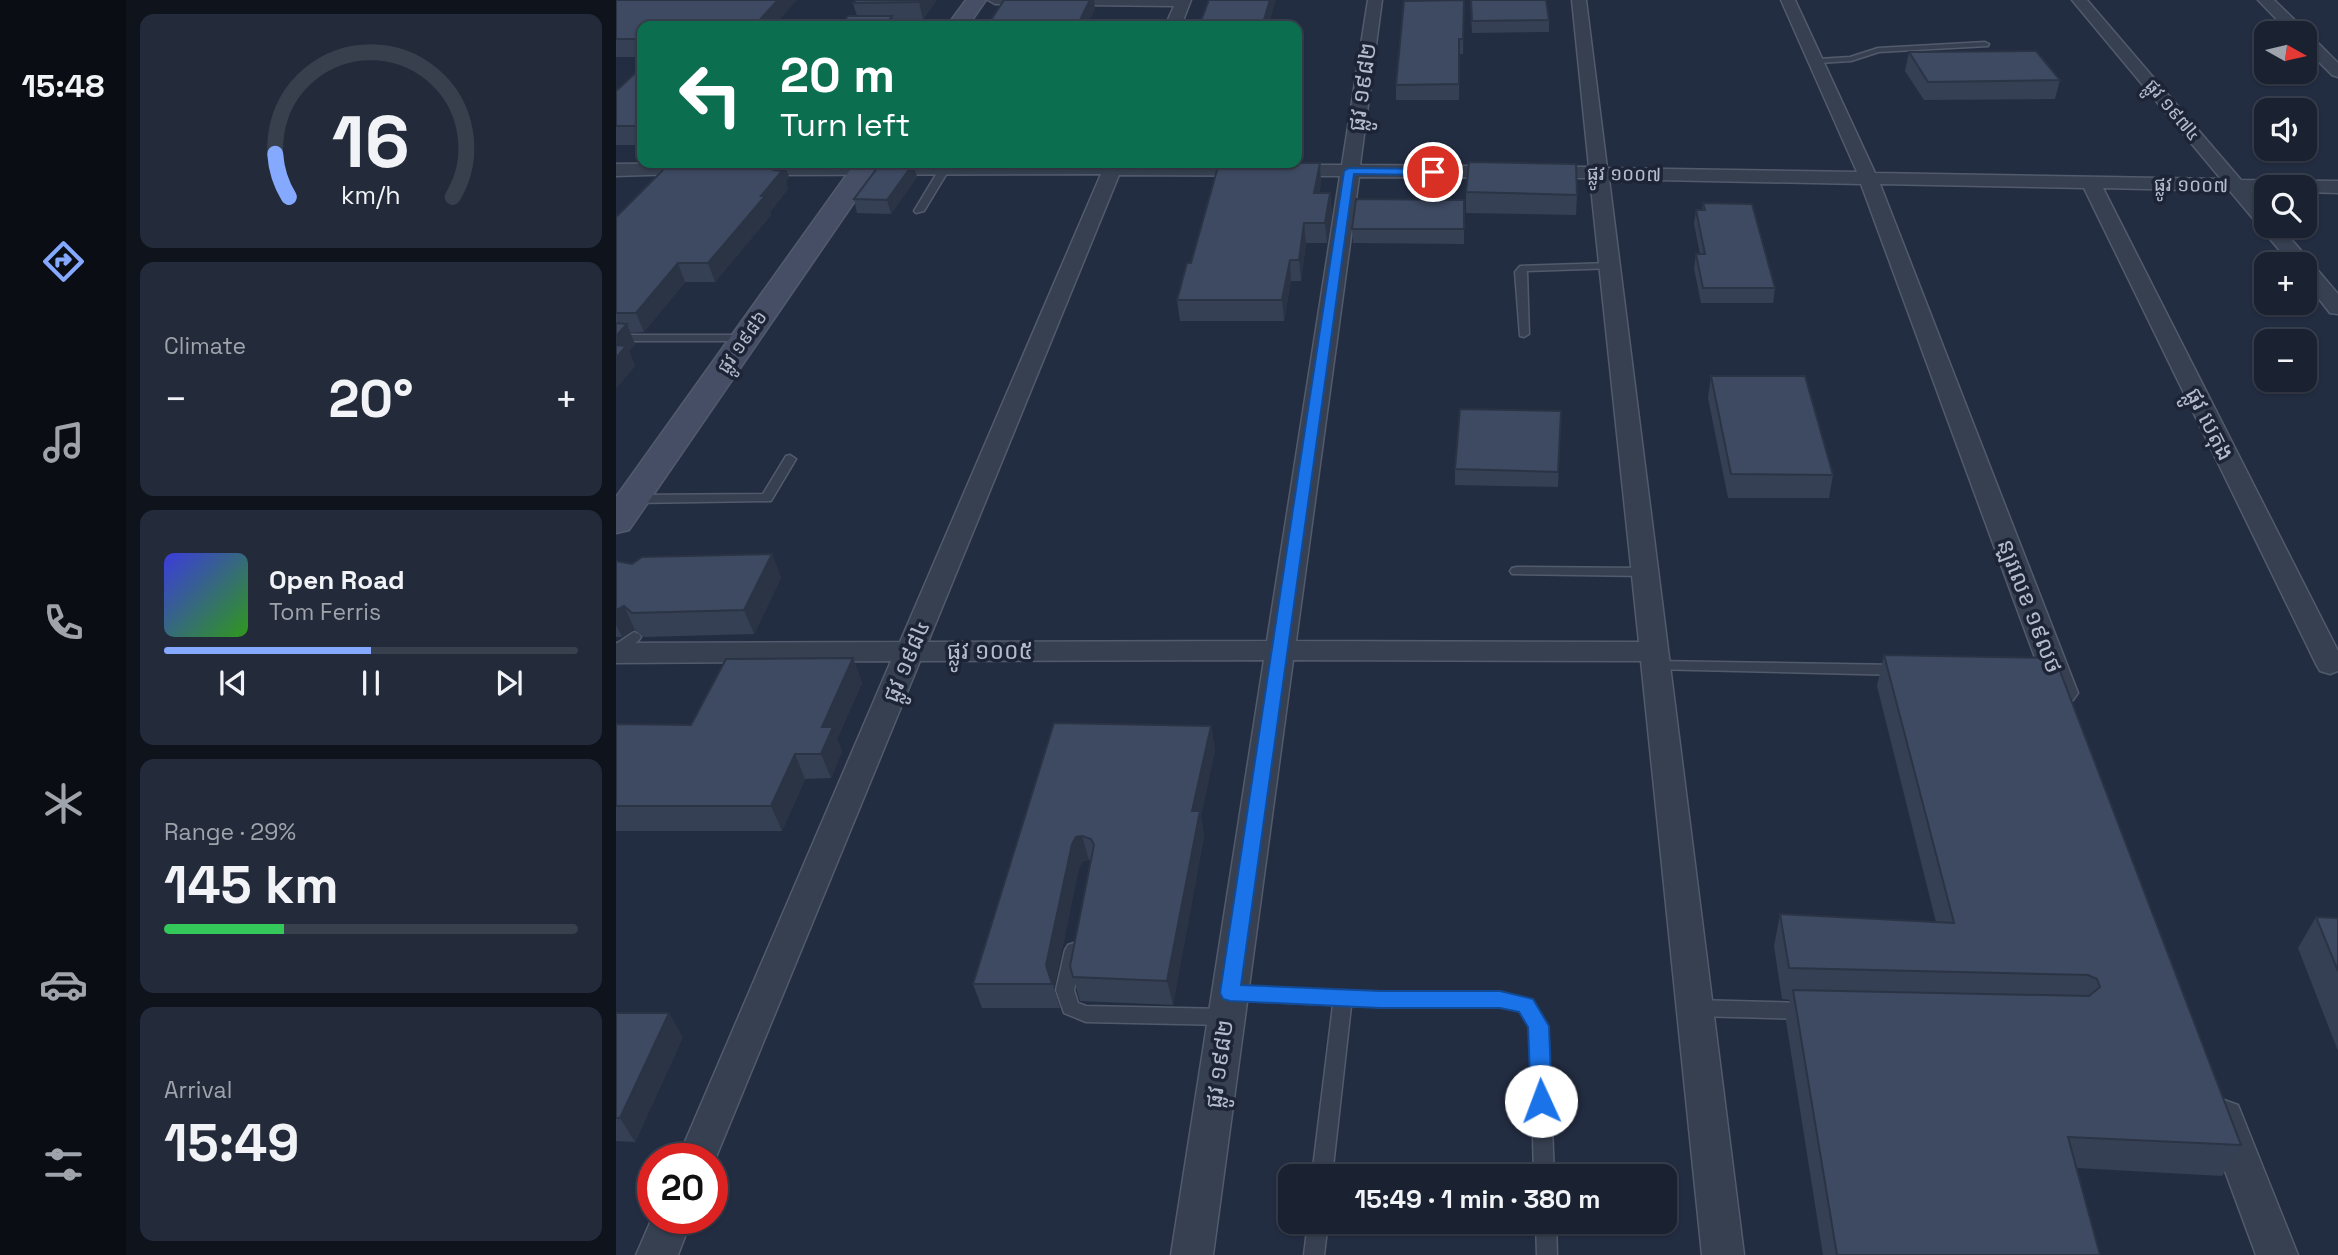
<!DOCTYPE html>
<meta charset="utf-8">
<style>
:root{--surface:#1a2232;--page:#232a3a;--text:#f1f3f6;--muted:#9fa4ac;--line:#383f4d;--accent:#85a9ff}
body{margin:0;font-family:"Space Grotesk","Noto Sans Khmer",sans-serif;background:var(--page);color:var(--text);height:100vh;display:flex;flex-direction:column;font-size:26px;white-space:nowrap}
*{box-sizing:border-box;margin:0}
p{font-size:23px;color:var(--muted)}
.icon{flex:none;width:38px;height:38px;fill:none;stroke:currentColor;stroke-width:2;stroke-linecap:round;stroke-linejoin:round}
.map{position:relative;flex:1;overflow:hidden}
.side{display:flex;flex-direction:column;gap:14px;padding:14px;background:#0e131c;width:490px}
.side>*{flex:none}
.banner{position:absolute;left:21px;top:21px;width:665px;height:147px;border-radius:14px;box-shadow:0 2px 5px #0004,0 0 0 2px var(--line);background:#0b6e4f;color:#fff;overflow:hidden}
.needle{width:46px;rotate:98deg}
.buttons{position:absolute;left:1638px;top:21px;display:grid;gap:14px}
.buttons a{display:grid;place-items:center;width:63px;height:63px;border-radius:14px;background:var(--surface);box-shadow:0 2px 5px #0004,0 0 0 2px var(--line);font-size:35px}
.speed{position:absolute;left:21px;top:1143px;display:flex;gap:14px;font-size:35px;font-weight:700;text-align:center}
.speed>*{display:grid;place-content:center;width:91px;height:91px;border-radius:50%;background:var(--surface);box-shadow:0 2px 5px #0004,0 0 0 2px var(--line);line-height:1}
.speed .limit{border:10px solid #d22;background:#fff;color:#111}
.pin{position:absolute;display:grid;place-items:center;width:60px;height:60px;color:#fff;margin:-30px;border:4px solid #fff;border-radius:50%;box-shadow:0 2px 7px #0007}
.me{position:absolute;width:77px;margin:-38px;rotate:358deg;stroke-linejoin:round;filter:drop-shadow(0 0 5px #0008)}
.turn{display:flex;align-items:center;gap:24px;height:147px;padding:0 28px;font-size:32px}
.turn .icon{width:91px;height:91px;stroke-width:2.5}
.turn b{display:block;font-size:49px;line-height:60px}
.big{font-size:52px;font-weight:700;line-height:1.1}
.side .card{flex:1;display:flex;flex-direction:column;justify-content:center;gap:10px;min-width:0;padding:0 24px;border-radius:14px;background:var(--page)}
.side .dial{align-items:center;gap:0}
.dial svg{height:182px;overflow:visible;fill:none;stroke:var(--line);stroke-width:7;stroke-linecap:round;text-anchor:middle}
.dial text{fill:var(--text);stroke:none}
.song{display:flex;align-items:center;gap:21px}
.cover{width:84px;height:84px;border-radius:10px;background:linear-gradient(135deg,hsl(240 70% 55%),hsl(110 70% 35%))}
.played{height:7px;border-radius:4px;background:linear-gradient(90deg,var(--accent) 50%,var(--line) 50%)}
.keys{display:flex;justify-content:space-around;direction:ltr}
.heat{display:flex;justify-content:space-between;align-items:center;font-size:38px;direction:ltr}
.charge{height:10px;border-radius:5px;background:linear-gradient(90deg,#34c759 29%,var(--line) 0)}
.trip{position:absolute;left:662px;top:1164px;width:399px;height:70px;border-radius:14px;background:var(--surface);box-shadow:0 2px 5px #0004,0 0 0 2px var(--line);font-weight:700;line-height:70px;text-align:center}
main{display:flex;flex:1;min-height:0}
.menu{display:flex;flex-direction:column;width:126px;justify-content:space-around;align-items:center;background:#0a0e14;color:var(--muted)}
.menu .icon{width:49px;height:49px}
.menu .on{color:var(--accent)}
.menu b{font-size:32px;color:var(--text)}
.map>svg:first-child{display:block}
</style>
<main>
<nav class="menu">
<b>15:48</b>
<svg class="icon on" aria-label="directions" viewBox="0 0 24 24"><path d="M12 3l9 9-9 9-9-9zM9 14v-3h6M13 9l2 2-2 2"/></svg>
<svg class="icon" aria-label="music" viewBox="0 0 24 24"><path d="M9 18V5l10-2v13"/><circle cx="6" cy="18" r="3"/><circle cx="16" cy="16" r="3"/></svg>
<svg class="icon" aria-label="phone" viewBox="0 0 24 24"><path d="M5 4h4l2 5-3 2q2 4 5 5l2-3 5 2v4C11 20 4 13 5 4z"/></svg>
<svg class="icon" aria-label="climate" viewBox="0 0 24 24"><path d="M12 3v18M4 7l16 10M4 17L20 7"/></svg>
<svg class="icon" aria-label="car" viewBox="0 0 24 24"><path d="M5 17H2v-5l4-1 3-4h7l3 4 3 1v5h-3M9 17h6M6 11h13"/><circle cx="7" cy="17" r="2"/><circle cx="17" cy="17" r="2"/></svg>
<svg class="icon" aria-label="filters" viewBox="0 0 24 24"><path d="M4 7h16M4 17h16"/><circle cx="9" cy="7" r="2"/><circle cx="15" cy="17" r="2"/></svg>
</nav>
<section class="side">
<div class="card dial"><svg viewBox="0 0 100 80">
<path d="M14 69A42 42 0 1 1 86 69"/>
<path d="M14 69A42 42 0 0 1 8 50" stroke="#85a9ff"/>
<text x="50" y="56" font-size="32" font-weight="700">16</text>
<text x="50" y="72" font-size="11">km/h</text>
</svg></div>
<div class="card"><p>Climate</p>
<div class="heat"><a>−</a><b class="big">20°</b><a>+</a></div>
</div>
<div class="card">
<div class="song"><i class="cover"></i><div><b>Open Road</b><p>Tom Ferris</p></div></div>
<div class="played"></div>
<div class="keys"><svg class="icon" aria-label="previous" viewBox="0 0 24 24"><path d="M18 5L8 12l10 7zM5 5v14"/></svg><svg class="icon" aria-label="pause" viewBox="0 0 24 24"><path d="M8 5v14M16 5v14"/></svg><svg class="icon" aria-label="next" viewBox="0 0 24 24"><path d="M6 5l10 7-10 7zM19 5v14"/></svg></div>
</div>
<div class="card"><p>Range · 29%</p><b class="big">145 km</b><div class="charge"></div></div>
<div class="card"><p>Arrival</p><b class="big">15:49</b></div>
</section>
<div class="map">
<svg width="1722" height="1255" viewBox="0 0 1722 1255">
<rect width="100%" height="100%" fill="#232d42"/>
<g fill="none" stroke-linecap="round" stroke-linejoin="round">
<!-- service casing -->
<g stroke="#525b6c" stroke-width="3">
<g id="service">
<path d="M343,21L347,23L346,25L163,26L167,24Z"/>
<path d="M1369,42L1373,44L1372,46L1263,52L1235,61L1202,63L1198,61L1202,59L1234,57L1262,48Z"/>
<path d="M329,165L334,168L308,211L300,213L298,211L324,168Z"/>
<path d="M995,263L999,264V268L911,271L913,334L908,337L904,336L899,272L904,266Z"/>
<path d="M0,335H129L134,338L129,341H0Z"/>
<path d="M174,455L180,459L155,501L17,503L11,499L17,495L147,494L170,456Z"/>
<path d="M901,567L1029,568L1036,572L1029,576L896,574L894,571L896,568Z"/>
<path d="M18,632L23,634L25,637L23,640L5,655L0,657V644Z"/>
<path d="M1040,661L1284,665L1291,670L1284,675L1035,669L1033,666L1035,663Z"/>
<path d="M458,943L464,945L467,950L458,990L462,1003L470,1006L610,1009L616,1012L619,1017L616,1022L610,1025L470,1022L448,1013L440,990L449,950L452,945Z"/>
<path d="M614,986L727,991L884,993L916,1000L932,1026L938,1176H918L914,1027L904,1011L884,1007L735,1006L716,1176H696L717,1005L614,1000L608,998L605,993L608,988Z"/>
<path d="M1079,1000L1189,1003L1195,1006L1198,1011L1195,1016L1189,1019L1079,1016L1073,1013L1070,1008L1073,1003Z"/>
<path d="M692,1222H712L708,1255H688Z"/>
<path d="M920,1222H940L941,1255H921Z"/>
</g>
</g>
<!-- minor casing -->
<g stroke="#525b6c" stroke-width="3">
<g id="minor">
<path d="M372,0H575L565,26H549L558,6L379,4Z"/>
<path d="M752,0H766L744,165L973,167L956,0H970L991,168L1241,172L1165,0H1179L1259,173L1605,179L1456,0H1471L1625,180L1722,181V193L1689,192V187H1650V191H1635L1650,209V226H1664L1722,294V314L1714,313L1689,281V264H1675L1614,191L1487,188L1722,651V671L1714,674L1704,671L1700,664L1468,188L1264,184L1462,693L1457,700L1447,703L1437,700L1432,693L1245,184L993,179L1128,1255H1086L1025,661L677,660L597,1255H555L648,660L304,661L96,1167V1158H62L275,661L0,663V643L284,642L485,174L132,175L123,169L132,163H174L726,165ZM503,175L724,176L651,641L312,642ZM743,177L974,178L1023,642L680,641Z"/>
<path d="M1642,0H1658L1689,30L1690,34L1695,36L1722,63V77L1716,75L1689,48V33H1674Z"/>
<path d="M85,163L92,165L94,169L92,173L0,176V164Z"/>
<path d="M1608,1100L1622,1105L1682,1255H1640L1589,1117L1594,1105Z"/>
<path d="M37,1216L76,1218L62,1255H20Z"/>
</g>
</g>
<!-- secondary casing -->
<g stroke="#525b6c" stroke-width="3">
<g id="secondary">
<path d="M350,0H370L352,26H331Z"/>
<path d="M239,163H265L13,530L0,533V497Z"/>
</g>
</g>
<!-- service -->
<use href="#service" fill="#374051" fill-rule="evenodd"/>
<!-- minor -->
<use href="#minor" fill="#374051" fill-rule="evenodd"/>
<!-- secondary -->
<use href="#secondary" fill="#454e65" fill-rule="evenodd"/>
</g>
<!-- wall -->
<g fill="#354054">
<path d="M0,0L26,26V57H0Z"/>
<path d="M321,0L307,19L277,20L279,26H224L241,16L237,3Z"/>
<path d="M848,0L847,54H844L843,100H780V85Z"/>
<path d="M854,0H930L933,20V32L856,33Z"/>
<path d="M1293,52L1444,80L1439,99L1308,100L1289,71Z"/>
<path d="M26,67V145H0V91Z"/>
<path d="M704,163L705,183L703,193H714L716,213L711,243H690L685,281H675L668,321H564L561,300Z"/>
<path d="M297,164L301,177L275,214L241,213L238,199Z"/>
<path d="M173,177L170,181L172,189L154,212L155,215L99,282H69L28,332L14,333L19,344L13,351L19,366L0,388V217Z"/>
<path d="M850,192L961,195L960,215L850,213Z"/>
<path d="M848,200V244L737,243L736,229Z"/>
<path d="M1087,203L1159,288L1157,303H1085L1078,268L1080,254H1084L1078,224L1080,210H1086Z"/>
<path d="M1095,376L1217,475L1213,498H1112L1092,398Z"/>
<path d="M945,411L942,487L839,485V469Z"/>
<path d="M156,554L165,578L138,634L27,637L19,630L6,637H0V561L16,564Z"/>
<path d="M1268,655L1625,1145L1606,1176L1461,1168L1484,1255H1207L1170,1021L1174,1000L1166,999L1158,946L1164,914L1320,922L1261,686Z"/>
<path d="M237,658L246,683L221,739L226,751L215,778L189,779L166,831H0V724L75,725Z"/>
<path d="M438,723L595,726L599,750L585,816L588,836L557,1005L464,1001L454,966L474,861L473,860L467,861L463,868L438,988L444,1008H366L357,984Z"/>
<path d="M1700,917L1722,918V1051L1682,948Z"/>
<path d="M0,1013L67,1037L19,1142L0,1141Z"/>
</g>
<!-- shaded-wall -->
<g fill="#2b3445">
<path d="M162,0H181L158,26H138Z"/>
<path d="M304,0H321L307,19L303,2Z"/>
<path d="M474,0H478L479,10L471,26H461Z"/>
<path d="M654,0H660L652,26H646Z"/>
<path d="M276,16L279,26H269Z"/>
<path d="M164,163H168L173,177L170,181L172,189L154,212L155,215L99,282L92,263L145,196L158,170Z"/>
<path d="M704,163L705,183L699,213L698,193Z"/>
<path d="M297,164L301,177L275,214L271,200Z"/>
<path d="M714,193L716,213L711,243L709,223Z"/>
<path d="M688,223L690,243L685,281L683,260Z"/>
<path d="M674,260L675,281L668,321L666,300Z"/>
<path d="M62,263L69,282L28,332L20,313Z"/>
<path d="M11,324L19,344L13,351L19,366L0,388V336Z"/>
<path d="M156,554L165,578L138,634L128,610Z"/>
<path d="M8,606L19,630L6,637L0,625V610Z"/>
<path d="M237,658L246,683L221,739L226,751L215,778L205,754L206,727Z"/>
<path d="M595,726L599,750L585,816L588,836L557,1005L551,981L576,811Z"/>
<path d="M179,754L189,779L166,831L155,806Z"/>
<path d="M466,836L473,860L467,861L463,868L438,988L430,965L456,844L460,837Z"/>
<path d="M53,1013L67,1037L19,1142L4,1118Z"/>
</g>
<!-- building -->
<g fill="#3e4a62" stroke="#2b3445" stroke-width="2">
<path d="M0,0H162L138,26H26V39H0Z"/>
<path d="M240,0H304L303,2L237,3Z"/>
<path d="M388,0H474L461,26H371Z"/>
<path d="M593,0H654L646,26H583Z"/>
<path d="M848,0L847,39H843V84L780,85L788,1Z"/>
<path d="M855,0H930L933,20L856,21Z"/>
<path d="M232,16H276L269,26H224Z"/>
<path d="M1420,51L1444,80L1312,82L1293,52Z"/>
<path d="M26,67V126H0V91Z"/>
<path d="M853,162L960,164L961,195L850,192Z"/>
<path d="M54,163H164L158,170L166,171L145,196H149L92,263H62L20,313H0V217Z"/>
<path d="M265,163L297,164L271,200L238,199Z"/>
<path d="M603,163H704L698,193H714L709,223H688L683,260H674L666,300H561L571,263H575Z"/>
<path d="M740,199L848,200V229H736Z"/>
<path d="M1087,203L1136,204L1159,288H1087L1080,254H1089L1080,210H1089Z"/>
<path d="M0,323L11,324L0,336Z"/>
<path d="M0,345L10,346L0,358Z"/>
<path d="M1095,376H1189L1217,475L1115,474Z"/>
<path d="M844,409L945,411L942,472L839,469Z"/>
<path d="M156,554L128,610L16,613L8,606L0,610V561L16,564L26,557Z"/>
<path d="M1268,655L1439,658L1625,1145L1452,1137L1484,1255H1221L1177,990L1473,996L1484,987L1481,979L1472,975L1173,968L1164,914L1338,923Z"/>
<path d="M237,658L206,727H217L205,754H179L155,806H0V724L75,725L110,659Z"/>
<path d="M438,723L595,726L576,811H584L551,981L457,977L454,966L478,845L475,839L466,836L460,837L456,844L430,965L436,984H357Z"/>
<path d="M1700,917L1722,918V971Z"/>
<path d="M0,1013H53L4,1118H0Z"/>
</g>
<!-- route -->
<path fill="#1a73e8" stroke="#114b97" stroke-width="2" d="M733,168L817,169L823,172L817,175L738,174L625,985L764,991H884L917,999L933,1026L936,1101L933,1108L925,1111L918,1108L915,1101L912,1027L903,1012L884,1008H764L614,1001L607,999L604,993L728,171Z"/>
<g text-anchor="middle" dominant-baseline="central" stroke-width="7" stroke-linejoin="round" paint-order="stroke">
<!-- far-street labels -->
<g font-size="19" fill="#b4bbcc" stroke="#1c2436">
<text transform="translate(1557 110) rotate(50)">ផ្លូវ ១៩៧៤</text>
<text transform="translate(1008 174) rotate(1)">ផ្លូវ ១០០៧</text>
<text transform="translate(1575 185) rotate(1)">ផ្លូវ ១០០៧</text>
<text transform="translate(126 342) rotate(-55)">ផ្លូវ ១៩៨៦</text>
</g>
<!-- street labels -->
<g font-size="23" fill="#b4bbcc" stroke="#1c2436">
<text transform="translate(746 87) rotate(-82)">ផ្លូវ ១៩៨២</text>
<text transform="translate(1594 424) rotate(63)">ផ្លូវ បេតុង</text>
<text transform="translate(1414 606) rotate(69)">ន្ឡរលេខ ១៩លថ</text>
<text x="374" y="651">ផ្លូវ ១០០៥</text>
<text transform="translate(290 661) rotate(-67)">ផ្លូវ ១៩៨៤</text>
<text transform="translate(603 1064) rotate(-82)">ផ្លូវ ១៩៨២</text>
</g>
</g>
</svg>
<div class="buttons">
<a><svg class="needle" viewBox="-14 -14 28 28"><path d="M0-13l5 13h-10z" fill="#e53935"/><path d="M0 13l5-13h-10z" fill="#9fa4ac"/></svg></a>
<a><svg class="icon" aria-label="sound" viewBox="0 0 24 24"><path d="M4 9h4l5-4v14l-5-4H4zM17 9q2 3 0 6"/></svg></a>
<a><svg class="icon" aria-label="search" viewBox="0 0 24 24"><circle cx="10" cy="10" r="6"/><path d="M15 15l6 6"/></svg></a>
<a>+</a>
<a>−</a>
</div>
<div class="speed"><div class="limit">20</div></div>
<div class="pin" style="left:817px;top:172px;background:#d93025"><svg class="icon" aria-label="arrive" viewBox="0 0 24 24"><path d="M6 21V4h12l-3 4 3 4H6"/></svg></div>
<svg class="me" style="left:925px;top:1101px" viewBox="-20 -20 40 40"><circle r="19" fill="#fff"/><path d="M0-13L10 11 0 6-10 11z" fill="#1a73e8"/></svg>
<div class="trip">15:49 · 1 min · 380 m</div>
<div class="banner">
<div class="turn"><svg class="icon" aria-label="left" viewBox="0 0 24 24"><path d="M17 20v-9H6M10 6l-5 5 5 5"/></svg><div><b>20 m</b>Turn left</div></div>
</div>
</div>
</main>
